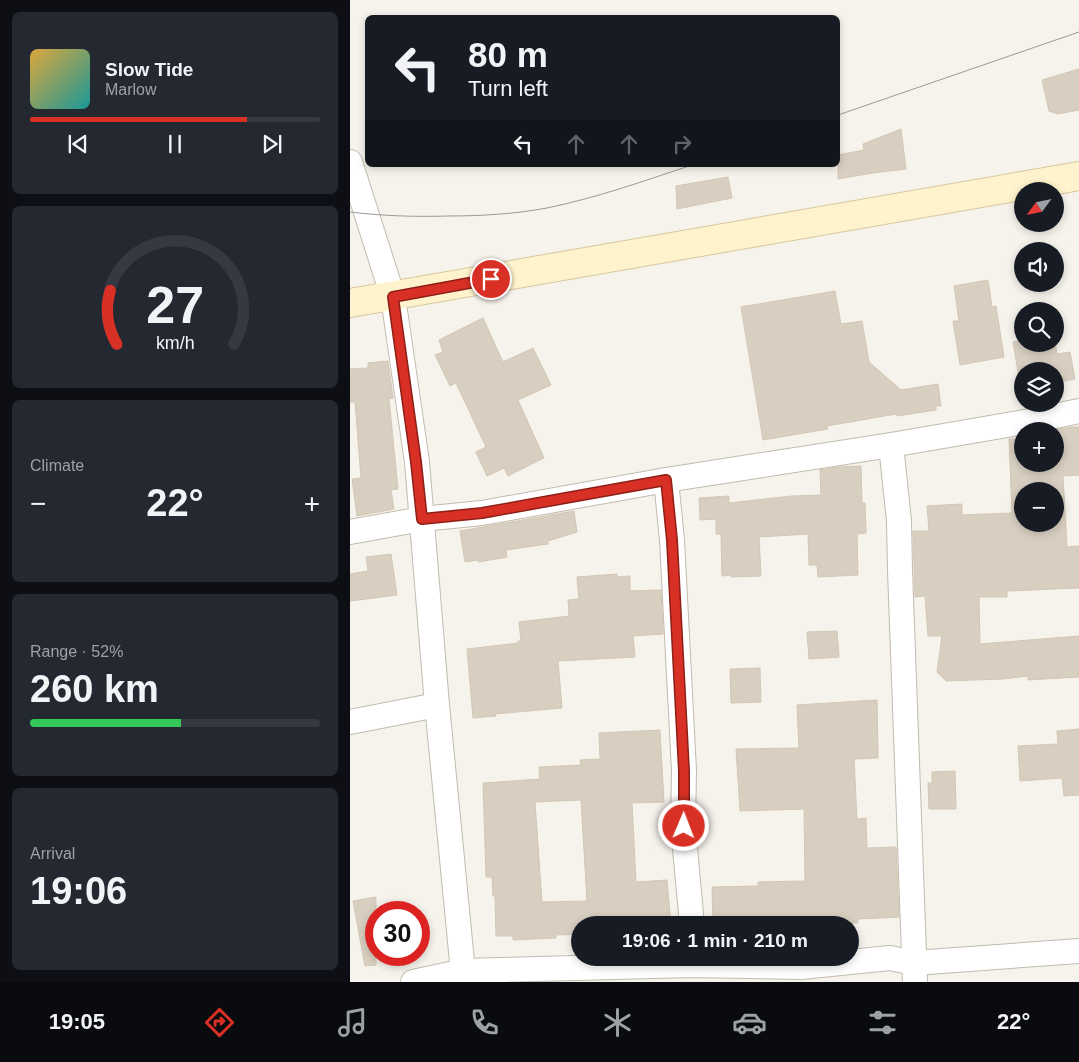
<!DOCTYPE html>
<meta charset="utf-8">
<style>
:root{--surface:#171b24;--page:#242831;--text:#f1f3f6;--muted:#9ea1a6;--line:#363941;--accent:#d93025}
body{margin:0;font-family:Arial,sans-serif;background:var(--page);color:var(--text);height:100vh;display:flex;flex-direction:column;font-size:19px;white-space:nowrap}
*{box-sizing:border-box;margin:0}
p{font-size:16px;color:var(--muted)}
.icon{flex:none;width:28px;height:28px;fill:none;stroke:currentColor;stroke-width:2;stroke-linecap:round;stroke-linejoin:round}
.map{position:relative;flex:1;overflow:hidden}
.drawer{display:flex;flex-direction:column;gap:12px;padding:12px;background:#0d0f14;width:350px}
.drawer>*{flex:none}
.hud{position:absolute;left:15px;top:15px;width:475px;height:152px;border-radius:8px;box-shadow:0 2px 8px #0003;background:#171b24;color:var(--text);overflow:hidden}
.needle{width:32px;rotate:237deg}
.buttons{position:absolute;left:664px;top:182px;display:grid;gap:10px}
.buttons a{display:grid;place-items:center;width:50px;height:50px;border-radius:50%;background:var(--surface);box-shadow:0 2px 8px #0003;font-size:25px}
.speed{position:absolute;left:15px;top:901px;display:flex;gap:10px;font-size:25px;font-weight:700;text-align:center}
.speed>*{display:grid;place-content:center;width:65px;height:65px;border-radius:50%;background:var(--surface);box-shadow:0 2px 8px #0003;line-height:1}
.speed .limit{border:8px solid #d22;background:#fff;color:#111}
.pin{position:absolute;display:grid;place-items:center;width:42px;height:42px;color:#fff;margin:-21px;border:2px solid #fff;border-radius:50%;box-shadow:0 1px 5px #0007}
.me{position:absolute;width:55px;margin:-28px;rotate:1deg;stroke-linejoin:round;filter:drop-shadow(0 0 4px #0008)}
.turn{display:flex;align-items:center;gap:18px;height:105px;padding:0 20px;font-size:22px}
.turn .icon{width:65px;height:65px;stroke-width:2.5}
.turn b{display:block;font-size:35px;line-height:42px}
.lanes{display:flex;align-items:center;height:48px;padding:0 20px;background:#0003;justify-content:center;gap:25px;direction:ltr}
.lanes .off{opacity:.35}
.big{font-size:38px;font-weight:800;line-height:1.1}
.drawer .widget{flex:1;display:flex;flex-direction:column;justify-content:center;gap:8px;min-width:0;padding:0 18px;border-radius:8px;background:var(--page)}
.drawer .dial{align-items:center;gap:0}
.dial svg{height:130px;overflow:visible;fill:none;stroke:var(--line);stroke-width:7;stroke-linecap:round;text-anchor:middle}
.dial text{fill:var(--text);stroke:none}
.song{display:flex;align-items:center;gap:15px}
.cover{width:60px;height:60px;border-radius:8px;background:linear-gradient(135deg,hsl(40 70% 55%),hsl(180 70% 35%))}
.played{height:5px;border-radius:2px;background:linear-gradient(90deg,var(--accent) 75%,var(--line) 75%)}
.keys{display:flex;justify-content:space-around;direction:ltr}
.heat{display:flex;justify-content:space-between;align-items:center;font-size:28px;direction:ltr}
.charge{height:8px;border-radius:4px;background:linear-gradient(90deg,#34c759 52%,var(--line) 0)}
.trip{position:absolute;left:221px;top:916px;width:288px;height:50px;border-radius:25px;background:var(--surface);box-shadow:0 2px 8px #0003;font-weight:800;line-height:50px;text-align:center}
.menu{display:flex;height:80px;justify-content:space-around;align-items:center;background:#090b0e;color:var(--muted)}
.menu .icon{width:35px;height:35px}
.menu .current{color:var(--accent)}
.menu b{font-size:22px;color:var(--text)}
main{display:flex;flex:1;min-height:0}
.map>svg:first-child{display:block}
</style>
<main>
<section class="drawer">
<div class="widget">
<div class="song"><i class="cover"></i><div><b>Slow Tide</b><p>Marlow</p></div></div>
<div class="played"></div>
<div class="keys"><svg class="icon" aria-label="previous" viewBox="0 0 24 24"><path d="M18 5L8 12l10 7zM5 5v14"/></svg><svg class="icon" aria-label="pause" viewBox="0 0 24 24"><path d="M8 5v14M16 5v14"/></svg><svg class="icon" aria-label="next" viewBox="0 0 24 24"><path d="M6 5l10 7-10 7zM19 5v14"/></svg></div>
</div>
<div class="widget dial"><svg viewBox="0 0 100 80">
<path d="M14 69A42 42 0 1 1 86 69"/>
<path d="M14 69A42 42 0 0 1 10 36" stroke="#d93025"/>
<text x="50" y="56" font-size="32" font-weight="700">27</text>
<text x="50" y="72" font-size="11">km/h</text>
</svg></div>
<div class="widget"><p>Climate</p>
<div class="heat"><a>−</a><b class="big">22°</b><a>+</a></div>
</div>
<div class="widget"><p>Range · 52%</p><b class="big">260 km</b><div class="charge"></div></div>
<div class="widget"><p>Arrival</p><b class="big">19:06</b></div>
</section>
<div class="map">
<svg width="729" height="982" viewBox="0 0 729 982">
<rect width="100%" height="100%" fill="#f6f3ec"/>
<!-- building -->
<g fill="#d8cfc1" stroke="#d3c7b4" fill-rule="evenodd">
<path d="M729,69V110L708,114L699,111L692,80Z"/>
<path d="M551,129L556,169L523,173L488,179V155L514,150L513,144Z"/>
<path d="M378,177L382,198L327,209L326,186Z"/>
<path d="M638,280L642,307L646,306L654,357L610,365L603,321H609L604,286Z"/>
<path d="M485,291L491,324L512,321L519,362L551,390L588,384L591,406H586V410L547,416L546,414L477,426L478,429L413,440L391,307Z"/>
<path d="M133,318L153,362L183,348L201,385L168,400L194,458L158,476L154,468L137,476L126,452L136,447L106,383L100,386L85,355L93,352L89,340Z"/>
<path d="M672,340V344L705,343L707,354L720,352L725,379L705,383V371H672V390H671L663,342Z"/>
<path d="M38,361L43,398L39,399L48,489L41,490L44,509L7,516L2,479L11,478L5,402H0V369L18,368V363Z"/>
<path d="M721,427H729V475L713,476L717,547L729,546V588L657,591V597H629L630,644L729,636V677L678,680V676L653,679L596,681L587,672L592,636H578L575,596L565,597L563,531H579L577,506L612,504V515L662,513L659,439H672V464H705V430ZM672,491H705V524H672Z"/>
<path d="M511,466L512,503H515L516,533L507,534L508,575L468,577L467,565H459L458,534L409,537L411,576L381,577V575L372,576L371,534H366V519L350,520L349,498L379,496V503L442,496L471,495L470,470L489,467Z"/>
<path d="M224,511L227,532L198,541V544L156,550L157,557L129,562L128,560L115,562L110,531Z"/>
<path d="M41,554L47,595L0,601V574L18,571L16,557Z"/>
<path d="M267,574V577L280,576V591L311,590L313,634L283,636L285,657L208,661L212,708L145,714L146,716L123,718L117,649L168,643V641H171L169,622L219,616L218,600L229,599L227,577Z"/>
<path d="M487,631L489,657L459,659L457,632Z"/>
<path d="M410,668L411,702L381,703L380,669Z"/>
<path d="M527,700L528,758L504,759L507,819L516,818L517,848L546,847L549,917L508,919V923L363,925L362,887L408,886V882L455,881L454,809L390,811L386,749L449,748L447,705Z"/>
<path d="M729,729V795L714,796L712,778L670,781L668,746L708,744L707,731Z"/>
<path d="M310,730L314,802L282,803L286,882L317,880L321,925H230V934L206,935V938L163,940V936H146L145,896H143L142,877H136L133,783L190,779L189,767L231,765L230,760L250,759L249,733ZM231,800L237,901L192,902L185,802Z"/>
<path d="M605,771L606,809H579L578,783H582V772Z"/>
<path d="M26,897V965L15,966L3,901Z"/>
</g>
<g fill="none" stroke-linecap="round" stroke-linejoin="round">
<!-- street casing -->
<g stroke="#c2bbae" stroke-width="26">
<g id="street">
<path d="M0,162L43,297L67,462L87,705L114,982"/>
<path d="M541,445L549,521L550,570L565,982"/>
<path d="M316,480L322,540L334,771L333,826L342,925"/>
<path d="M0,532L72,519L132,513L316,480L541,445L686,420L729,411"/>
<path d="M0,722L87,705"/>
<path d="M63,982L114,971L341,965L451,967L540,958L564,963L729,951"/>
</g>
</g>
<!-- secondary casing -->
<g stroke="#d6c79b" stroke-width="30">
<path id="secondary" d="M0,303L729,176"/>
</g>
<!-- street -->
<use href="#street" stroke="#fff" stroke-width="24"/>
<!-- secondary -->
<use href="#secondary" stroke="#fff3cd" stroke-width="28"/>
<!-- tram -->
<g stroke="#9a9a9a" stroke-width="1">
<path d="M488,115L729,32"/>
<path d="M0,212C33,216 66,217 98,216C131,216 165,214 197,208C246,198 294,181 342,165"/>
</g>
</g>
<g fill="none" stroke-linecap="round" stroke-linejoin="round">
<!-- route casing -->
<g stroke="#8d1f18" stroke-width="12">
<path id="route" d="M141,279L43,297L66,462L72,519L132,513L316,480L322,540L334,771V826"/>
</g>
<!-- route -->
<use href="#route" stroke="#d93025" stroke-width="9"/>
</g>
</svg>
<div class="buttons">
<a><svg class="needle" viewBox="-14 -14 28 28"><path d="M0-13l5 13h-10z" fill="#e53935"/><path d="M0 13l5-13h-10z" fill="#9ea1a6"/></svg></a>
<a><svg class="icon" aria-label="sound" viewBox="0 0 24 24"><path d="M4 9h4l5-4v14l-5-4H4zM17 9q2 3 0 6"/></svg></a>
<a><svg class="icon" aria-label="search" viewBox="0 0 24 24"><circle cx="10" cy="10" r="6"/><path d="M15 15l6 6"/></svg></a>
<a><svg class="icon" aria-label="layers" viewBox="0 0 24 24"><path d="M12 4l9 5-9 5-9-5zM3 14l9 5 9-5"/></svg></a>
<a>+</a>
<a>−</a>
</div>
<div class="speed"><div class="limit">30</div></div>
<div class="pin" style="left:141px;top:279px;background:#d93025"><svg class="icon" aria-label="arrive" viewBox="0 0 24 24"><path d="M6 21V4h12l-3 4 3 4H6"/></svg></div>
<svg class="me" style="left:334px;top:826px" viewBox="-20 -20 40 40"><circle r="17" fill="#d93025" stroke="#fff" stroke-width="3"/><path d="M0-11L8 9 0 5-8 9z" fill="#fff"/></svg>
<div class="trip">19:06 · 1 min · 210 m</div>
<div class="hud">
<div class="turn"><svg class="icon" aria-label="left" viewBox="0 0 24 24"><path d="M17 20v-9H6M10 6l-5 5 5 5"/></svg><div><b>80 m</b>Turn left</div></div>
<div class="lanes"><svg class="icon" aria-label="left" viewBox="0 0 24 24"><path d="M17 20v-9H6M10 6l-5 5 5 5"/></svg><svg class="icon off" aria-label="ahead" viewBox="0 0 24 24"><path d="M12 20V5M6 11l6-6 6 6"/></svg><svg class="icon off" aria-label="ahead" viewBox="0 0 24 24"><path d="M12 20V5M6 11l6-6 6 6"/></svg><svg class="icon off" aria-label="right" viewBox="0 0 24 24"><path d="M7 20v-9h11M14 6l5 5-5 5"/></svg></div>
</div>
</div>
</main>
<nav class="menu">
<b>19:05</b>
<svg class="icon current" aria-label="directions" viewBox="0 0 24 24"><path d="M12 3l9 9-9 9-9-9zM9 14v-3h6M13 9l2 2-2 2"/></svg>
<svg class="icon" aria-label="music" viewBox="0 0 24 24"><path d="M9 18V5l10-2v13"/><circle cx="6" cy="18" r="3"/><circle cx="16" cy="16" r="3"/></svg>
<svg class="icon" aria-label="phone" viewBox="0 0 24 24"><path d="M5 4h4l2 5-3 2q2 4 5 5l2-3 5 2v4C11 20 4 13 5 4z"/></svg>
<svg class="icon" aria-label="climate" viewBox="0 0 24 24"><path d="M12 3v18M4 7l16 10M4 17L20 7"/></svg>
<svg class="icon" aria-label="car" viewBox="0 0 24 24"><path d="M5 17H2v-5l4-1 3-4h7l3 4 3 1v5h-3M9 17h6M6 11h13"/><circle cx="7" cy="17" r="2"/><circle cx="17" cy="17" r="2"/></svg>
<svg class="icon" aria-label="filters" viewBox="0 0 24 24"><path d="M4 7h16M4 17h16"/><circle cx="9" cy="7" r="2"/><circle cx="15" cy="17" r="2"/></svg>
<b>22°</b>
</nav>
